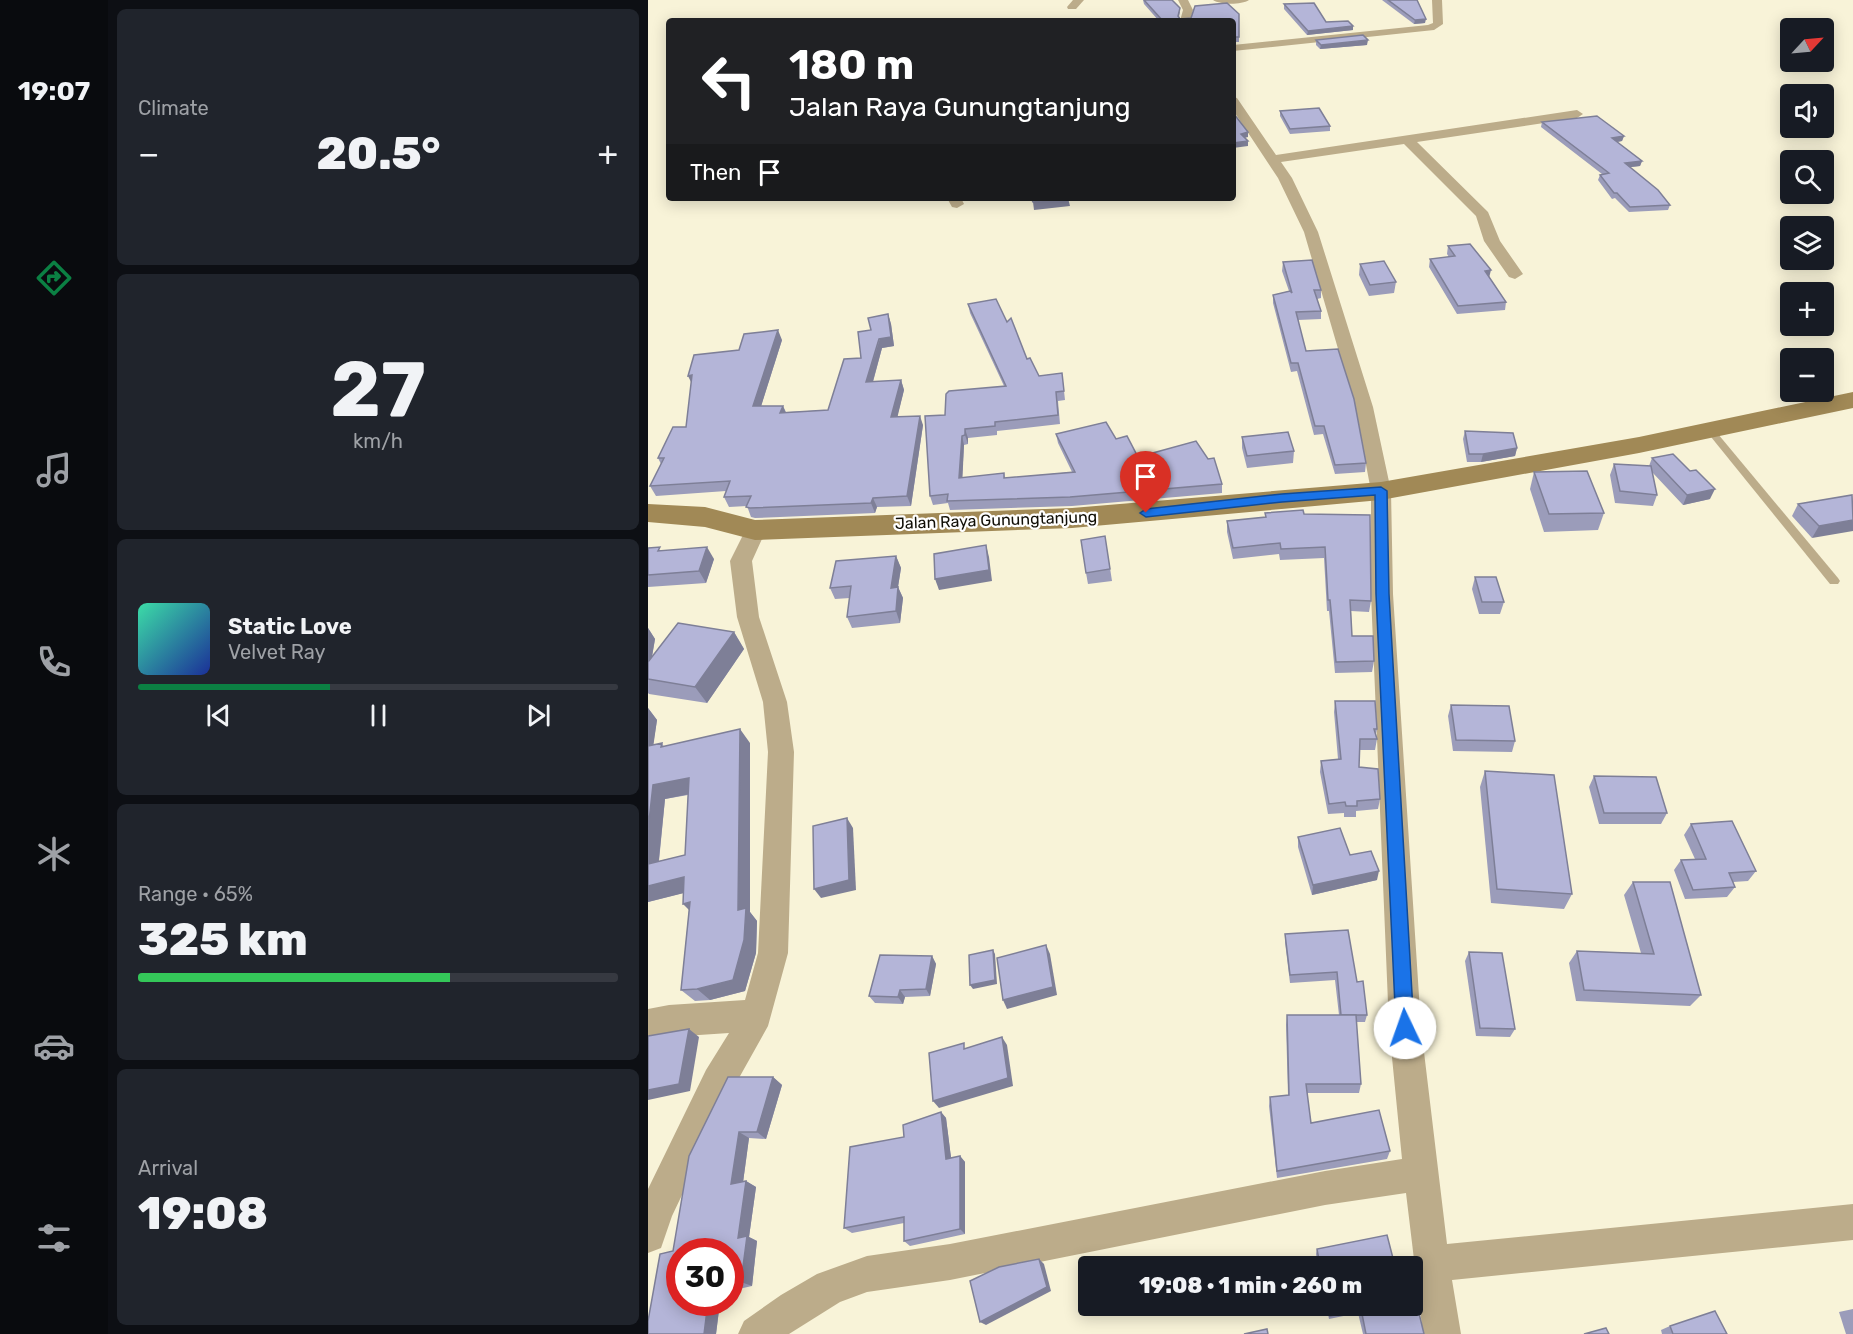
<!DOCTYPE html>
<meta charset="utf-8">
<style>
:root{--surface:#171b24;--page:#20242c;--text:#f1f3f6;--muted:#9ea1a6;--line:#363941;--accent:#0b8043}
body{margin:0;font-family:Rubik,sans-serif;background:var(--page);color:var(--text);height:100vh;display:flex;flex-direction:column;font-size:22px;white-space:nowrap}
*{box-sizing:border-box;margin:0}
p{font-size:20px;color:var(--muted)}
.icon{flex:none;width:33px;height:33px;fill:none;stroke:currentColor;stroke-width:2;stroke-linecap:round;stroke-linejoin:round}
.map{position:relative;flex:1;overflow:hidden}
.panel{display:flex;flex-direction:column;gap:9px;padding:9px;background:#0d0f14;width:540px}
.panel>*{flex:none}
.banner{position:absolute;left:18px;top:18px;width:570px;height:183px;border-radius:6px;box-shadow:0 3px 15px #0003;background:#202124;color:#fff;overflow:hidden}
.needle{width:39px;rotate:64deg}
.tools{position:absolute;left:1132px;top:18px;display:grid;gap:12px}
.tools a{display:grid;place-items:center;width:54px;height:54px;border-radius:6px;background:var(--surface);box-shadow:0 3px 15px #0003;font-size:30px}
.speed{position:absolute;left:18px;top:1238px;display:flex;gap:12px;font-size:30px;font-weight:700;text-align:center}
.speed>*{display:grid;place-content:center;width:78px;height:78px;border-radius:50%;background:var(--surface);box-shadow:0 3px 15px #0003;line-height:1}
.speed .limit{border:9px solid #d22;background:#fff;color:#111}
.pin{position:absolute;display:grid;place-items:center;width:51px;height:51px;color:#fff;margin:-62px -26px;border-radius:50% 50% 50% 0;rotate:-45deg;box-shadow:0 0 6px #0007}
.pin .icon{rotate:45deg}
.me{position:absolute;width:66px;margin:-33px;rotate:357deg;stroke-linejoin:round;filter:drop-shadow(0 0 4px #0008)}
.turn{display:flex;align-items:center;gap:21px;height:126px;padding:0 24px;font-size:27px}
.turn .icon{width:78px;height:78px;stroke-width:2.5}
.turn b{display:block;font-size:42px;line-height:51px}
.then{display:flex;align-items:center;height:57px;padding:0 24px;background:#0003;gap:12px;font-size:22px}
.big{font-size:45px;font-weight:800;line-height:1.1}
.panel .tile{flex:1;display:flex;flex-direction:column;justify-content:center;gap:9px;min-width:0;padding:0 21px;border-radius:9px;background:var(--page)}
.panel .dial{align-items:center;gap:0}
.dial b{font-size:78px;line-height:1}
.song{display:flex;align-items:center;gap:18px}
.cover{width:72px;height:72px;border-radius:9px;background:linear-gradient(135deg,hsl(160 70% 55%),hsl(230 70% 35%))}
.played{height:6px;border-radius:3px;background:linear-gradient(90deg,var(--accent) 40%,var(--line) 40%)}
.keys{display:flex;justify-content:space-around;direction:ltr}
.heat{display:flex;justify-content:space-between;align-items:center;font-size:33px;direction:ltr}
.charge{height:9px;border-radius:4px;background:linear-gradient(90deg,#34c759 65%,var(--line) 0)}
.trip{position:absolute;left:430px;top:1256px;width:345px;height:60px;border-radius:6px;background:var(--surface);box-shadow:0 3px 15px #0003;font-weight:800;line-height:60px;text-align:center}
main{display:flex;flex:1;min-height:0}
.tabs{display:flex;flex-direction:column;width:108px;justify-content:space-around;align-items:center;background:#090b0e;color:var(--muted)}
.tabs .icon{width:42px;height:42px}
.tabs .on{color:var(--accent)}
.tabs b{font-size:27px;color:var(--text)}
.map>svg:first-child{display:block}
</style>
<main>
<nav class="tabs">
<b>19:07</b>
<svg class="icon on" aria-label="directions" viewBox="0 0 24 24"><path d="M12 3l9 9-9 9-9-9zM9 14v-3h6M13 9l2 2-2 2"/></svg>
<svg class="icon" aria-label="music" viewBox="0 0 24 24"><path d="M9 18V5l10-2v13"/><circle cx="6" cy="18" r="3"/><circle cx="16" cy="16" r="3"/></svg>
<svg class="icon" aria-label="phone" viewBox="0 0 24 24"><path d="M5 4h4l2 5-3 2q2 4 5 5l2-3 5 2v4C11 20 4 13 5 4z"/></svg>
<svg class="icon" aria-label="climate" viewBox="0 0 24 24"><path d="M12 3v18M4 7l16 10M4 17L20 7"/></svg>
<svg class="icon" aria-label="car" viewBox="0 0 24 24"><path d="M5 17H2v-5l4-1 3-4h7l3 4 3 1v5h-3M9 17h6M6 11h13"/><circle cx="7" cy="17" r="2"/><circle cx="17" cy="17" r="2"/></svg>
<svg class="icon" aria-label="filters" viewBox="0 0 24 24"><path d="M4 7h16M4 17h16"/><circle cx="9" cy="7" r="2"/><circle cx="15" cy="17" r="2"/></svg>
</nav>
<section class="panel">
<div class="tile"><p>Climate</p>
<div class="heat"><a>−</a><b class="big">20.5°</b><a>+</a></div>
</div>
<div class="tile dial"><b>27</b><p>km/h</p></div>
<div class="tile">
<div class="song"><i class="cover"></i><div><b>Static Love</b><p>Velvet Ray</p></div></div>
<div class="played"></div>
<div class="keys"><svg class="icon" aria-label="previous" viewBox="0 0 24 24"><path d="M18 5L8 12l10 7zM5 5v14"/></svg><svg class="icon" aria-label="pause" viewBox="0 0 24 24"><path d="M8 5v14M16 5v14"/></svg><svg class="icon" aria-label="next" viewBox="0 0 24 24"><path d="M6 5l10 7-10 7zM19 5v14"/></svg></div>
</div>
<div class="tile"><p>Range · 65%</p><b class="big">325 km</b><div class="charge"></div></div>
<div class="tile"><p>Arrival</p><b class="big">19:08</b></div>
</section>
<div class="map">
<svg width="1205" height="1334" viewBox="0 0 1205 1334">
<rect width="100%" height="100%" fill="#f8f3d8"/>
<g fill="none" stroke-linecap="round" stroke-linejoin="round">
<!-- service -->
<path fill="#bcac8a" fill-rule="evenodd" d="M1062,427L1065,428L1190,578L1192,581L1190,584H1182L1059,432V428Z"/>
<!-- minor -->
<g fill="#bcac8a" fill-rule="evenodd">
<path d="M425,0H436L428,9H420L419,7Z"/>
<path d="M530,0H540L545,10L542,21H532L535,10Z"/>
<path d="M565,0H601C593,5 573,5 565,0Z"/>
<path d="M784,0H794L795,24L786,30L585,51V45L780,25L785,23Z"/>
<path d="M585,97L589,98L628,155L929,110L935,114L929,118L769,142L840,212L852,241L875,274L867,279L861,277L836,241L828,216L756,144L633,162L644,178L670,232L725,407L743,491L745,594L773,1027L799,1244L1205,1204V1240L804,1280L813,1334H775L758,1193L677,1205L302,1280L219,1292L192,1302L141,1334H90L96,1321L133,1295L169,1274L219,1256L302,1244L677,1171L754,1159L741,1027L723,594V491L707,407L656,232L630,178L585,110Z"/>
<path d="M299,198H313L316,204L309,208L304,207Z"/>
<path d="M107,523L114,525L118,530L104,561L111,617L139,702L146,752L140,953L120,1026L82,1094L24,1216L13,1248L0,1253V1189L58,1070L81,1033L21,1037L0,1041V1009L21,1005L97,1000L110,953L120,752L115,702L89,617L82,561L100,525Z"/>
</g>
<!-- secondary -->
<path fill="#a18956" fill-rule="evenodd" d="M1205,392V408L991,453L733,500L424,528L107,540L57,527L0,522V504L57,507L107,520L424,508L733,482L991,437Z"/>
</g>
<!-- wall -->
<g fill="#9b9cba" fill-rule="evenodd">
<path d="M495,0L532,12L531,17L532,19L591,14V42H585V21H511L496,4Z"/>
<path d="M734,0H769L777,23L766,24Z"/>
<path d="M636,4L678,22L705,26V30L659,35L636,9Z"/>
<path d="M668,40L719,45L672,49L668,45Z"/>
<path d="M632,111L682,126V131L642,134L632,116Z"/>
<path d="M894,122L976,136L974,141L969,142L994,161L992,166L982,167L1022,205L1020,210L981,212L967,198L964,199L950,180L952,175L954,174L893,127Z"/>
<path d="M800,246L841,277L858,302L857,310L809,314L781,267L782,259L801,257L799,254Z"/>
<path d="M635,262L673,290V298L669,299L673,311V319L650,320L658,351L718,463L717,472L687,474L675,434L666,435L649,371L643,372L625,303V295L641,291L634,271Z"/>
<path d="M712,264L748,282L746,293L721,296L711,275Z"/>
<path d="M320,304L379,359L391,376L414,373L417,400L410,401L412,424L349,431V435L320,438V444L316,445L314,478L356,473L357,478L424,472L410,443L408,434L468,439L490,457L574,484V493L424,506L302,510L300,503L285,505L282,496L297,415L356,386L322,313Z"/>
<path d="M240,314L243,324L246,346L234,348L225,382L253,380L256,390L249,417L275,425L263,506L229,507L227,513L107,518L103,517L99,506L81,507L76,497L78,491L8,496L2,486L13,464L10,458L38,427L91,350L134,340L113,406H135L138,412L180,410L213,358L223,330Z"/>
<path d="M817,431L869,448L867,456L833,462H819L815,439Z"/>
<path d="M594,437L646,451L645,463L599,468L594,448Z"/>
<path d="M1004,458L1062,499L1035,505L1004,472L1009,495L1005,506L967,503L962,475L966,464L1001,466Z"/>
<path d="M886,472L956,513L950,530L896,532L882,489Z"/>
<path d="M1204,495L1164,538L1144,516L1150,504Z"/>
<path d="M617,513L656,514L723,601L721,612L703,611L704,636L726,661L724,672L687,673L681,611H679L676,558L632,560L631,554L585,559L579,532V521L617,517Z"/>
<path d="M457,536L464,581L440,584L438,573Z"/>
<path d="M0,548L66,559L58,583L0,587Z"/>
<path d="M248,556L253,568L250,587L255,598L252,623L204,628L199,617L202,598L187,599L182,588Z"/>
<path d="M827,577L856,602L852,614H831L824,589Z"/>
<path d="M0,628L7,639L4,657L86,632L96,649L59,703L1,694L0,693Z"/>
<path d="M687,701L729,729L728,734L729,739L727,750H711V767L732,799L730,809L708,811V817H696V813L680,814L672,772L673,761L690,759L686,712Z"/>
<path d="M803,705L867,741L864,752L805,751L800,716Z"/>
<path d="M0,708L9,720L5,745L14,743L16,747L102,743V912L109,921L108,953L97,991L62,1000L47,1001L33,990L41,910L35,893L0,902ZM40,795L37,855L11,861L17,799Z"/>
<path d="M837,771L924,894L916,909L843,903L832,787Z"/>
<path d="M946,776L1019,813L1013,824H951L941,787Z"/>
<path d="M1043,824L1108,871L1100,881L1085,882L1087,887L1079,897L1037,899L1026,870L1033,860L1047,859L1036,835Z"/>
<path d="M650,837L702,855L729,880L664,895L650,847Z"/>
<path d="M985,882L1053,995L1042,1006L928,1001L921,963L929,951L993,953L976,895Z"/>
<path d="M637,934L709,982L719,1015L717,1022H708L713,1084L711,1093H659L663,1123L742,1151L739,1159L629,1178L621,1106L622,1097L640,1095L638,1025L639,1015H691L687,980L642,983L637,942Z"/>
<path d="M821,952L867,1029L862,1037L828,1036L817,961Z"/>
<path d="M284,956L288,964L282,996L257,997L255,1004L227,1003L221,996Z"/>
<path d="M80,1077H125L134,1085L118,1139L101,1138L95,1182L98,1181L108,1187L101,1237L109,1241L104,1286L82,1291V1251H32V1302H72L68,1334H0V1321L12,1254L25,1251L41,1156Z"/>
<path d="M293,1112L298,1118L303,1158L312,1156L317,1162V1234L262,1246L256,1241V1223L204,1233L196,1228L256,1137Z"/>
<path d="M669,1249L747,1266H670L668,1254Z"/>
<path d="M678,1305H756L758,1312L776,1334H715L710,1313L681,1319Z"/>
<path d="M1205,1309V1334H1198L1191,1312Z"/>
<path d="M1022,1326L1079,1334H1014L1013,1330Z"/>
</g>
<!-- shaded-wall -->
<g fill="#7e7f97">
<path d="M778,19L777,23L766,24L767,20Z"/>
<path d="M705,26V30L659,35L660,31Z"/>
<path d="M720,40L719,45L672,49L673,45Z"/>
<path d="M600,132V137L593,139V134Z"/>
<path d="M976,136L974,141L963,143L964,138Z"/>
<path d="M600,141V146L585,148V143Z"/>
<path d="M994,161L992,166L975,168L977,163Z"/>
<path d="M420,198L422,206L386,210L385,202Z"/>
<path d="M843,270L841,278L837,271Z"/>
<path d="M240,314L243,324L246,346L234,348L222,392L218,382Z"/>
<path d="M130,330L134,340L110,416L105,406Z"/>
<path d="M44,375L45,386L40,376Z"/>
<path d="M253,380L256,390L247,427L243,417Z"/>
<path d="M135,406L139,416L132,413Z"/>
<path d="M272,416L275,425L263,506L259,496Z"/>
<path d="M317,429L320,438V444L317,435Z"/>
<path d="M314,436L316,445L314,487L311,478Z"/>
<path d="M869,448L867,456L833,462L835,454Z"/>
<path d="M1067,489L1062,499L1035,505L1039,495Z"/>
<path d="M225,498L229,507L227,513L223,503Z"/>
<path d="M1205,520V531L1164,538L1171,526Z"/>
<path d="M338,545L341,557L344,581L291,590L287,579Z"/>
<path d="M59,547L66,559L58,583L51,571Z"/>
<path d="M248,556L253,568L248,599L243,588Z"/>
<path d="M250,587L255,598L252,623L248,611Z"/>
<path d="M0,628L7,639L0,679Z"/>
<path d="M86,632L96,649L59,703L47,687Z"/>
<path d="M0,708L9,720L3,762L0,759Z"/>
<path d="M92,729L102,743V912L109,921L108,953L97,991L62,1000L49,989L90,910Z"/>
<path d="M41,778L52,792L17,799L9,878L0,869V830L5,785Z"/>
<path d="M199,818L205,828L208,890L173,898L166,889Z"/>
<path d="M731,871L729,880L664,895L665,885Z"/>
<path d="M36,877L48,890L0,902V886Z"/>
<path d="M42,902L47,916L35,904Z"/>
<path d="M398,945L402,954L409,995L359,1009L355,1000Z"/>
<path d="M345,950L347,954L349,984L325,989L322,985Z"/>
<path d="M284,956L288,964L282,996L278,989Z"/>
<path d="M252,990L257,997L255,1004L250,997Z"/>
<path d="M41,1029L51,1037L42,1091L0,1100V1090Z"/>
<path d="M354,1037L359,1045L365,1086L291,1108L285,1101Z"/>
<path d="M125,1077L134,1085L118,1139L109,1132Z"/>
<path d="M293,1112L298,1118L304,1165L298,1159Z"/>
<path d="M91,1132L101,1138L94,1190L83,1184Z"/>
<path d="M312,1156L317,1162V1234L312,1229Z"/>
<path d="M98,1181L108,1187L101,1237L109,1241L104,1286L93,1282L90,1238Z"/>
<path d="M391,1259L396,1264L403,1291L338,1325L332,1322Z"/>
<path d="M60,1302H72L68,1334H56Z"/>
</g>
<!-- building -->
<g fill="#b4b5d8" stroke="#7e7f97" stroke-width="1.5">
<path d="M496,0H524L532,8L530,16L532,19L543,18L547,6L579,3L591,14V37H585V21H515Z"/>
<path d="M740,0H769L778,19L767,20Z"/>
<path d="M666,3L678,22L700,21L705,26L660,31L636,4Z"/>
<path d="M715,35L720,40L673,45L668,40Z"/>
<path d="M671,108L682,126L642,129L632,111Z"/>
<path d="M586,114L600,132L593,134L600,141L585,143V115Z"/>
<path d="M949,116L976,136L964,138L994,161L977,163L1010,190L1022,205L982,207L969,193H966L952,175L961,173L894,122Z"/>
<path d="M383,198H420L385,202Z"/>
<path d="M822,244L843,270L837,271L858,302L810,306L782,259L807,256L800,246Z"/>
<path d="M664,260L673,290H666L673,311L648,312L658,351L690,349L706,399L718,463L687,465L676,426H667L650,363H643L625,295L642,291L644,293L635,262Z"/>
<path d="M736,261L748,282L722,285L712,264Z"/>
<path d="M348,299L359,322L363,318L379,359L382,358L391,376L414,373L416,391L408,392L410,415L347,422V426L317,429V435L314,436L311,478L356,473V478L427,472L408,434L458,422L468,439L479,436L490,457L548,441L560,459L566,458L574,484L422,497L299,501L300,494L282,496L277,416L297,415L298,394L301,391L358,386L320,304Z"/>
<path d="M240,314L243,337L231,339L218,382L253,380L243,417L272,416L259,496L225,498L223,503L102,508L98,507L103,496L76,497L82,481L2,486L16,458H10L25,427H38L44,375L40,376L46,355L91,350L96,334L130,330L105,406H135L132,413L180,410L196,359L213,358L210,332L223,330L220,318Z"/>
<path d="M817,431L865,433L869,448L835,454H821Z"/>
<path d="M640,432L646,451L599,456L594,437Z"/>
<path d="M1025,454L1042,471L1048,470L1067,489L1039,495L1004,458Z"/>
<path d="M966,464L1003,466L1009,495L972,491Z"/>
<path d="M939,471L956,513L901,514L886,472Z"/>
<path d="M1204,495L1205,520L1171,526L1150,504Z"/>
<path d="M655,510L656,514L722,515L723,601L702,600L704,636H725L726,661L688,662L682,600H680L677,547L633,549L632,543L585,548L579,521L618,517L617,513Z"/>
<path d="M457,536L462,569L438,573L433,540Z"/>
<path d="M338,545L341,570L287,579L286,554Z"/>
<path d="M12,547L10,551L59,547L51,571L0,575V548Z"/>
<path d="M248,556L243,588L250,587L248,611L199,617L203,586L182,588L188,561Z"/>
<path d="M827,577H848L856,602H834Z"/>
<path d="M30,623L86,632L47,687L0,679V662Z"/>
<path d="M687,701H727L729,729H726L729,739H712L711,767L730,769L732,799L709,801V806H698L697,802L681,804L673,761L693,759Z"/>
<path d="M803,705L861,706L867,741L808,740Z"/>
<path d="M92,729L90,910L98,908L96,940L85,980L49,989L33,990L42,902L35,904L36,877L0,886V864L37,855L41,778L5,785L0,830V746L14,743L13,747Z"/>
<path d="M837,771L906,775L924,894L849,889Z"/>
<path d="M946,776L1008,777L1019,813H956Z"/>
<path d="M199,818L201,880L166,889L165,826Z"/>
<path d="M1084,821L1108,871L1081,873L1087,887L1045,890L1033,860L1058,859L1043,824Z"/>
<path d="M692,828L702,855L723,851L731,871L665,885L650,837Z"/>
<path d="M985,882H1022L1053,995L936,990L929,951L1006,954Z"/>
<path d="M700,930L709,982L715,981L719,1015H693L689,972L642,975L637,934Z"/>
<path d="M398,945L405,987L355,1000L349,958Z"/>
<path d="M345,950L347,980L322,985L321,955Z"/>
<path d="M821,952L854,953L867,1029L832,1028Z"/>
<path d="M232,955L284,956L278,989L252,990L250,997L221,996Z"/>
<path d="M639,1015H708L713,1084H658L663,1123L731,1110L742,1151L629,1171L622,1097L641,1095Z"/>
<path d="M41,1029L31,1084L0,1090V1036Z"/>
<path d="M354,1037L360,1078L285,1101L281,1053L316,1043V1049Z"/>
<path d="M80,1077H125L109,1132H91L83,1184L98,1181L90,1238L99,1236L93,1282L82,1284V1251H32V1302H60L56,1334H0V1321L12,1254L25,1251L41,1156Z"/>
<path d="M293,1112L298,1159L312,1156V1229L256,1241V1217L196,1228L202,1147L256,1137L255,1125Z"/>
<path d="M739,1235L747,1266H672L669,1249Z"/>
<path d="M391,1259L399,1287L332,1322L322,1281L351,1267Z"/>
<path d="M680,1305H756L758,1312L770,1309L776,1334H718L713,1309L682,1316Z"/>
<path d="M1067,1311L1079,1334H1025L1022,1326Z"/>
<path d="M958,1328L961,1334H936Z"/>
<path d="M619,1329L620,1334H596Z"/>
</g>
<!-- route -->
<path fill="#1a73e8" stroke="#114b97" stroke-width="1.5" d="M733,487L739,491L741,594L766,1028L764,1034L757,1036L751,1034L748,1028L728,594L727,495L634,502L498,517L492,513L498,509L634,494Z"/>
<g text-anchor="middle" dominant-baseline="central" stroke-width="4.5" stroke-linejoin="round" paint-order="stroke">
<!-- street labels -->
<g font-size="16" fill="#100e06" stroke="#fff">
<text transform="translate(348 520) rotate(-2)">Jalan Raya Gunungtanjung</text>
</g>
</g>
</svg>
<div class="tools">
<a><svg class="needle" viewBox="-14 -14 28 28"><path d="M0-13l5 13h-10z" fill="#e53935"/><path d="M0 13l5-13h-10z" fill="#9ea1a6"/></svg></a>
<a><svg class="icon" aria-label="sound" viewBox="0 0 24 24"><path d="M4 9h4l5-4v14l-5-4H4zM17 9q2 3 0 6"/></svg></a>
<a><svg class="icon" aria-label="search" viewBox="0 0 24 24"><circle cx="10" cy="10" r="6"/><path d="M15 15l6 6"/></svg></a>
<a><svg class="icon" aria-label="layers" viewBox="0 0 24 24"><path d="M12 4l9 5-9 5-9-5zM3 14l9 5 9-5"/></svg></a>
<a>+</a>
<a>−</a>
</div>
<div class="speed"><div class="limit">30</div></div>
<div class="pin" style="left:498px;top:513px;background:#d93025"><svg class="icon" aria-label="arrive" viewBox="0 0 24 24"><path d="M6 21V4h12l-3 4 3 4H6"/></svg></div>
<svg class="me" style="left:757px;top:1028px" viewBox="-20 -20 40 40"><circle r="19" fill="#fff"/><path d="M0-13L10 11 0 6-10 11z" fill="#1a73e8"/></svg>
<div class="trip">19:08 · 1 min · 260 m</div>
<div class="banner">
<div class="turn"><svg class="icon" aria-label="left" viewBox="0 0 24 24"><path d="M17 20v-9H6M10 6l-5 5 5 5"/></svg><div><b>180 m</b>Jalan Raya Gunungtanjung</div></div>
<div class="then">Then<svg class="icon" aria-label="arrive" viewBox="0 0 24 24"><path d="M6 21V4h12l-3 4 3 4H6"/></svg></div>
</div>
</div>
</main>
